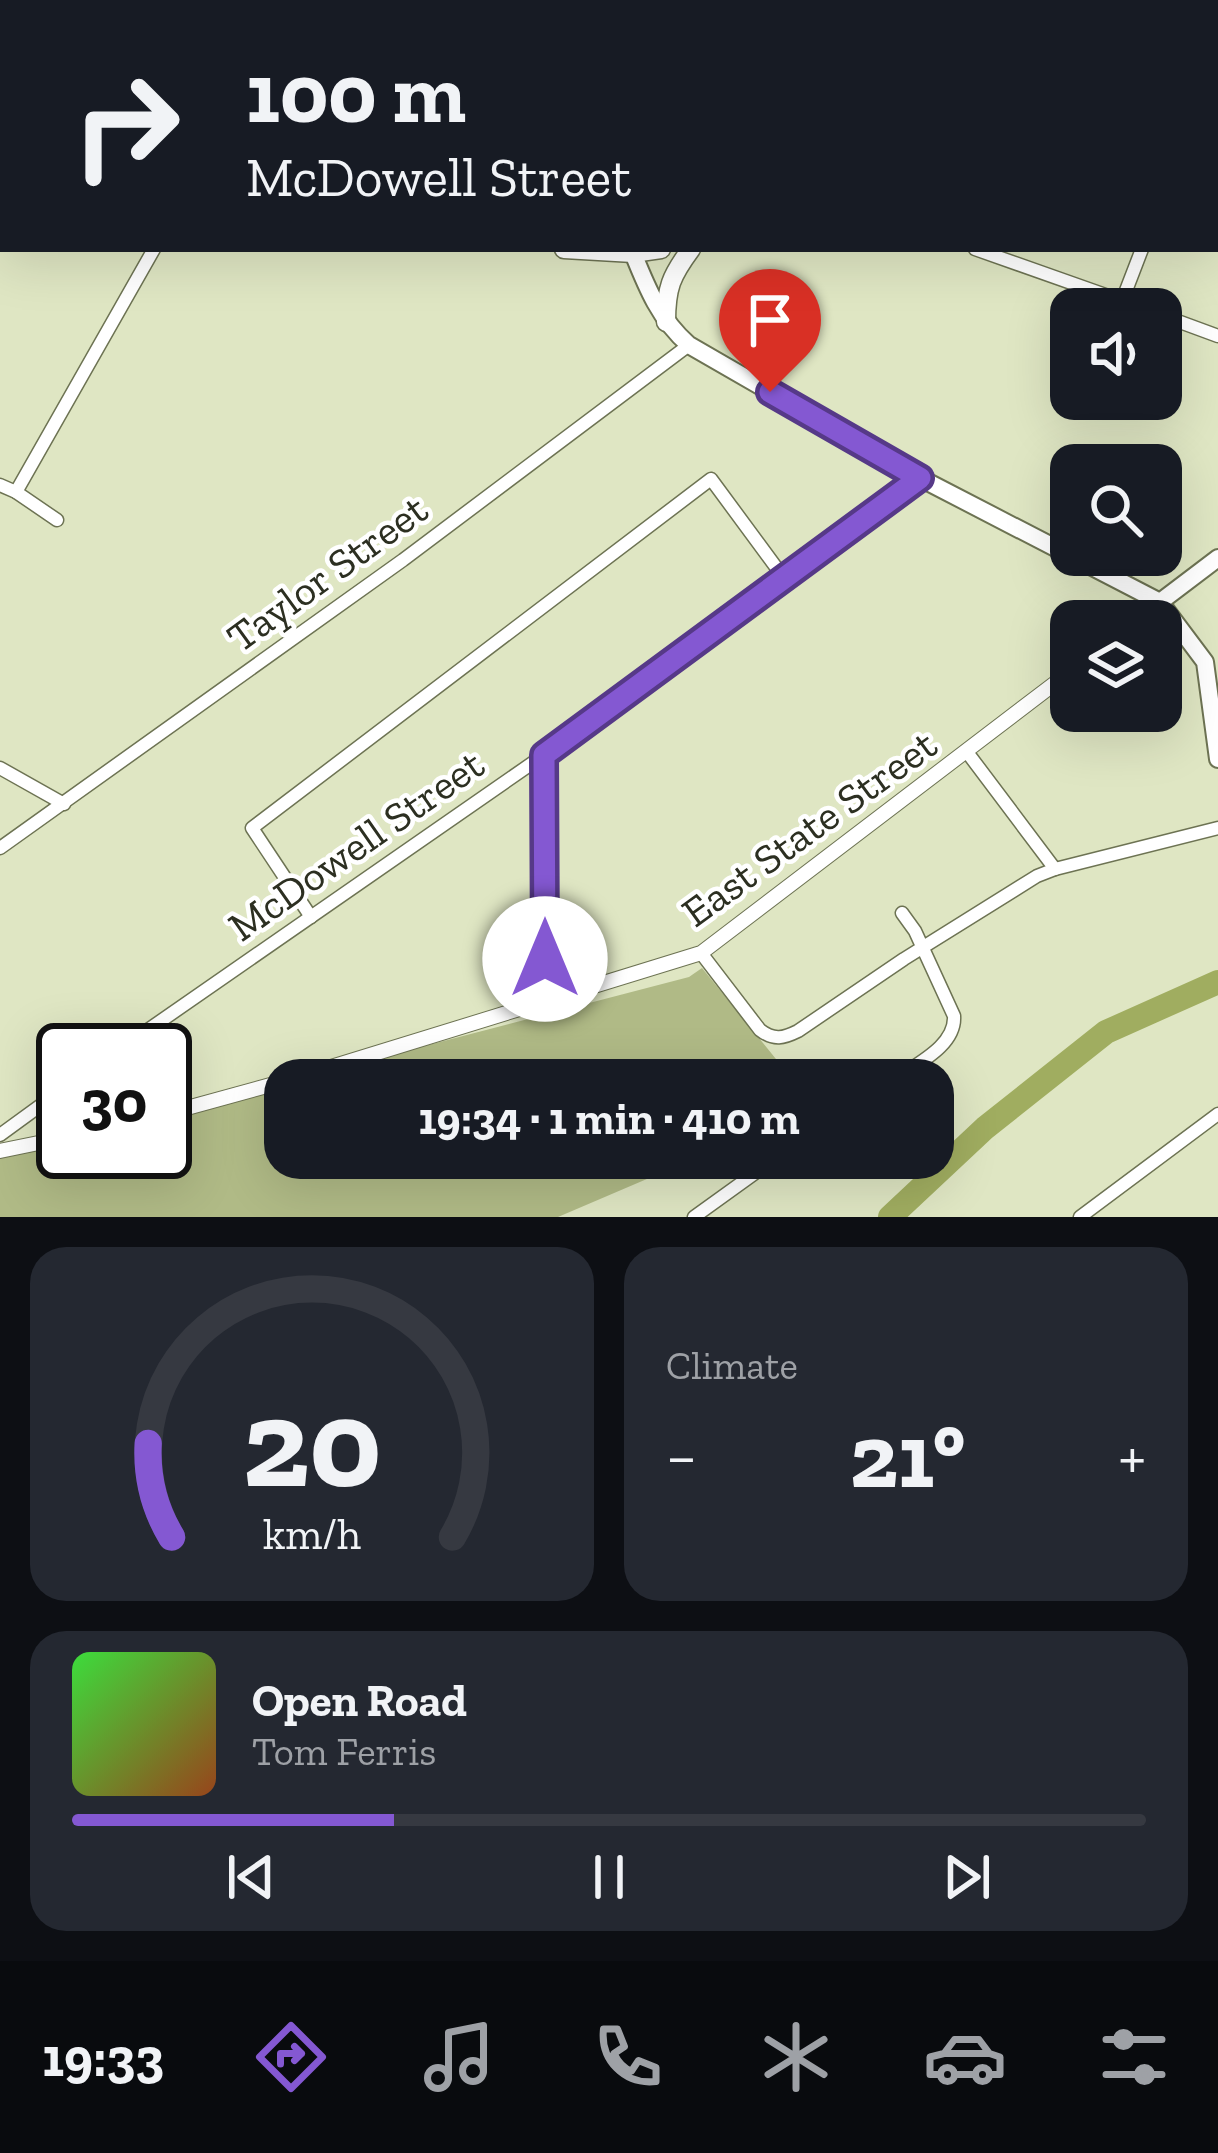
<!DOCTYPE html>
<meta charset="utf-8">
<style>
:root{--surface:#171b24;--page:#242831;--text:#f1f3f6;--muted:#9ea1a6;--line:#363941;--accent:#8458d2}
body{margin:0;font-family:"Zilla Slab",serif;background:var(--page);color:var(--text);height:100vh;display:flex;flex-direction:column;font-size:45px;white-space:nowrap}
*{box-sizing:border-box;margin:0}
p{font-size:39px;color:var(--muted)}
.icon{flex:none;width:66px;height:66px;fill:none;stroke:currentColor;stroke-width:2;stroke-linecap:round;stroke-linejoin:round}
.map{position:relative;height:1217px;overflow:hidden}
.details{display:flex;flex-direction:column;gap:30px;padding:30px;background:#0d0f14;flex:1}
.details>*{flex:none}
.banner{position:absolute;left:0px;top:0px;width:1218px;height:252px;box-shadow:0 12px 48px #0002;background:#171b24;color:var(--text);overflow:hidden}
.fabs{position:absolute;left:1050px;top:288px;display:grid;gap:24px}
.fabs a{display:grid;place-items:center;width:132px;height:132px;border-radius:24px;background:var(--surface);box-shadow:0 12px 48px #0002;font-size:60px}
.speed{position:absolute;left:36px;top:1023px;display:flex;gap:24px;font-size:60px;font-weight:700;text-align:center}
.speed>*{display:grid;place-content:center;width:156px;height:156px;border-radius:50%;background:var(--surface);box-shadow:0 12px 48px #0002;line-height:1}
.speed .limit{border:6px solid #111;border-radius:18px;background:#fff;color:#111}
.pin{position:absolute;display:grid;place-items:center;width:102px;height:102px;color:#fff;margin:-123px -51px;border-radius:50% 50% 50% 0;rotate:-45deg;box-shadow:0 0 12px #0007}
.pin .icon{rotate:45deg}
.me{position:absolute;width:132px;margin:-66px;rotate:0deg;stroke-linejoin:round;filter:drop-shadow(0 0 9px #0008)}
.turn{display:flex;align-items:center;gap:42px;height:252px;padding:0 48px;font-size:54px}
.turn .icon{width:156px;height:156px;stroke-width:2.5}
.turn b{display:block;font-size:84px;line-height:102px}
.big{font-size:90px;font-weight:700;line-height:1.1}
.details .card{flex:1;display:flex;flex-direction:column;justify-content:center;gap:18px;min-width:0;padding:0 42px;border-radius:36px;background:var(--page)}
.details .dial{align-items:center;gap:0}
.dial svg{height:312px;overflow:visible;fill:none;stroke:var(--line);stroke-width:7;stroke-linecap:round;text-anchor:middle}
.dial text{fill:var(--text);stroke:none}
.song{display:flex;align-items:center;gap:36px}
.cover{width:144px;height:144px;border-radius:18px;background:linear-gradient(135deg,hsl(120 70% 55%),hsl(20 70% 35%))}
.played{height:12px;border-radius:6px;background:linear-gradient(90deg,var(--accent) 30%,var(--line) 30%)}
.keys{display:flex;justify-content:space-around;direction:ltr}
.heat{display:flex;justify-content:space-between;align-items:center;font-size:66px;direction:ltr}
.details .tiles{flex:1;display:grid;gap:30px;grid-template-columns:1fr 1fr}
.card:last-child{grid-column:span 2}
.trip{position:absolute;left:264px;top:1059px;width:690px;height:120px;border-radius:36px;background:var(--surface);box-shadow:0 12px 48px #0002;font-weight:700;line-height:120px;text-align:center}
.tab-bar{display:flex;height:192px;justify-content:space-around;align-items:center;background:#090b0e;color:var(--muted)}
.tab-bar .icon{width:84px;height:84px}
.tab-bar .selected{color:var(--accent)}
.tab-bar b{font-size:54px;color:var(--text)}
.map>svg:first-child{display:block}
</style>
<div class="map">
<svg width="1218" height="1217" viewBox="0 0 1218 1217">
<rect width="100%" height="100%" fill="#dfe6c3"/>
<!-- green -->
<g fill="#b0ba86">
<path d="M702,968L780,1064L758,1080H294L689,977Z"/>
<path d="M285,1082V1158H696L558,1217H0V1156L63,1140V1152H165V1113Z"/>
</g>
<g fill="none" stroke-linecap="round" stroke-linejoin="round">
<!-- river -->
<path stroke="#a0ad60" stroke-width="24" d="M890,1217L985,1128L1106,1032L1218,982"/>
<!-- minor casing -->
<g stroke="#6d7353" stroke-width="15">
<g id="minor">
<path d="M316,0L322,3"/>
<path d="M33,3L35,0"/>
<path d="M292,3L294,0"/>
<path d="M0,60L3,55"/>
<path d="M1215,195L1218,196"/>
<path d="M975,249L1145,309"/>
<path d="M1122,301L1142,249"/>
<path d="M1161,315L1218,336"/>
<path d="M0,485L16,492L57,520"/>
<path d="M16,492L154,249"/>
<path d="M967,752L1055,869"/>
<path d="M544,755L545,959L549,1002"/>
<path d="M0,768L64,804"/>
<path d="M0,848L403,560L689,345"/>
<path d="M311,917L252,828L711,479L784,578"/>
<path d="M701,953L760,1030C774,1041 784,1038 798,1031L904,959L1037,876L1055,869L1218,828"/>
<path d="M119,1050L544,755L920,478"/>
<path d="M894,1080C916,1064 956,1046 954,1016L915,931L902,913"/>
<path d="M0,1135L63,1089"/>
<path d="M694,1217L776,1158"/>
<path d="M1080,1217L1218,1114"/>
</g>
</g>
<!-- tertiary casing -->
<g stroke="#6d7353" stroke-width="16">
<g id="tertiary">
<path d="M1135,621L1160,602"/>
<path d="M289,1080L701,953L1071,671"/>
<path d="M165,1114L285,1081"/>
<path d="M0,1151L63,1138"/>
</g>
</g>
<!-- secondary casing -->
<g stroke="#6d7353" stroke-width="20">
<g id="secondary">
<path d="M633,253C647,288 660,320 689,345L920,478L1160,602L1205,662L1218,759"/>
<path d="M1160,602L1218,558"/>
</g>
</g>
<!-- trunk casing -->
<g stroke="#6d7353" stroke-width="21">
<g id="trunk">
<path d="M77,0L83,3"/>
<path d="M1028,3L1031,0"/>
<path d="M564,249L633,253L661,249"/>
<path d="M666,322C666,288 671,276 691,249"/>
</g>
</g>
<!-- minor -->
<use href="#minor" stroke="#fff" stroke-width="12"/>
<!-- tertiary -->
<use href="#tertiary" stroke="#fff" stroke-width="14"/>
<!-- secondary -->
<use href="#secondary" stroke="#fff" stroke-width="16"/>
<!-- trunk -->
<use href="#trunk" stroke="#fff" stroke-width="18"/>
</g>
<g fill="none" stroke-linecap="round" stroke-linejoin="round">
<!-- route casing -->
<g stroke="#563988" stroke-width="30">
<path id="route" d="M545,959L544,755L920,478L770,392"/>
</g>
<!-- route -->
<use href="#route" stroke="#8458d2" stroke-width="21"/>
</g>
<g text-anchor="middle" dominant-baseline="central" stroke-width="9" stroke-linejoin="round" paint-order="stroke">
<!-- street labels -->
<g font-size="42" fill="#2c2f21" stroke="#fff">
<text transform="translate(327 573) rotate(-36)">Taylor Street</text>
<text transform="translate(809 828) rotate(-36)">East State Street</text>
<text transform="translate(356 845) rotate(-35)">McDowell Street</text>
</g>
</g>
</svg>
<div class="fabs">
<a><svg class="icon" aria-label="sound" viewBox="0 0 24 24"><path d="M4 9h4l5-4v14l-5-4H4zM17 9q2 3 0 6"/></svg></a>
<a><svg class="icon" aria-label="search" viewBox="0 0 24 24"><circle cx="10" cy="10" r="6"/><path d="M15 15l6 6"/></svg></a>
<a><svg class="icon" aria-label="layers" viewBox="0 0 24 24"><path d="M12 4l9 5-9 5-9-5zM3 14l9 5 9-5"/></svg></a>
</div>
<div class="speed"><div class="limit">30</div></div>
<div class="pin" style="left:770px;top:392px;background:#d93025"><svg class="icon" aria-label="arrive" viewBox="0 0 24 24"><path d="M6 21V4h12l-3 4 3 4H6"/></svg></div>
<svg class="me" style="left:545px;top:959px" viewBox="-20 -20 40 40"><circle r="19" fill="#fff"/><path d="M0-13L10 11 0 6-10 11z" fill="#8458d2"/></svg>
<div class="trip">19:34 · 1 min · 410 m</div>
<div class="banner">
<div class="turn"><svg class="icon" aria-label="right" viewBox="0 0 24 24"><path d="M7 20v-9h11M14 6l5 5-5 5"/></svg><div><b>100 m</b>McDowell Street</div></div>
</div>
</div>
<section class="details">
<div class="tiles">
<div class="card dial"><svg viewBox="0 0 100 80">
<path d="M14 69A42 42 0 1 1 86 69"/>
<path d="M14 69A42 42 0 0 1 8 45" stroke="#8458d2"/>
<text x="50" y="56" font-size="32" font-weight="700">20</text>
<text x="50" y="72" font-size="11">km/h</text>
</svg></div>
<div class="card"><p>Climate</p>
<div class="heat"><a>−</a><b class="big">21°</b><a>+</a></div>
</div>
<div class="card">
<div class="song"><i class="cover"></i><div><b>Open Road</b><p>Tom Ferris</p></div></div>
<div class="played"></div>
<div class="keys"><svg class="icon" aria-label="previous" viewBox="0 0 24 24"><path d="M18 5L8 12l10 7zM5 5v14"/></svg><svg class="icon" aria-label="pause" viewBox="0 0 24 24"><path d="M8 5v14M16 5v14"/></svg><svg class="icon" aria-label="next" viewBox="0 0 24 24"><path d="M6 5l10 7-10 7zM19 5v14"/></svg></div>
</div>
</div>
</section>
<nav class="tab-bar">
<b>19:33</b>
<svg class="icon selected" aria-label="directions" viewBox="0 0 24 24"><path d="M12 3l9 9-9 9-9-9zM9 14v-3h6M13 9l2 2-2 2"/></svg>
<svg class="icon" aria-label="music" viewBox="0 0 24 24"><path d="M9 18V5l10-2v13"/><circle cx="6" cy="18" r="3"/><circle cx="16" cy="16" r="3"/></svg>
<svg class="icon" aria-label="phone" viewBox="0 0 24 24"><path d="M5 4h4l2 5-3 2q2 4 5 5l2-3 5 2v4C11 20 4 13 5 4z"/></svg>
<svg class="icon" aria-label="climate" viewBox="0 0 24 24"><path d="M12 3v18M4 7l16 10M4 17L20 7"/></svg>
<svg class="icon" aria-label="car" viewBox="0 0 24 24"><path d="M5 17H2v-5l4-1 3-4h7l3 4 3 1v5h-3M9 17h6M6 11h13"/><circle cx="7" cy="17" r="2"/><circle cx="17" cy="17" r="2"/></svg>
<svg class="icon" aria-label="filters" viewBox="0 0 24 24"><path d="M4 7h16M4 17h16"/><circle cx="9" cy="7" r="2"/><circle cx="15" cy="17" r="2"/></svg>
</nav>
